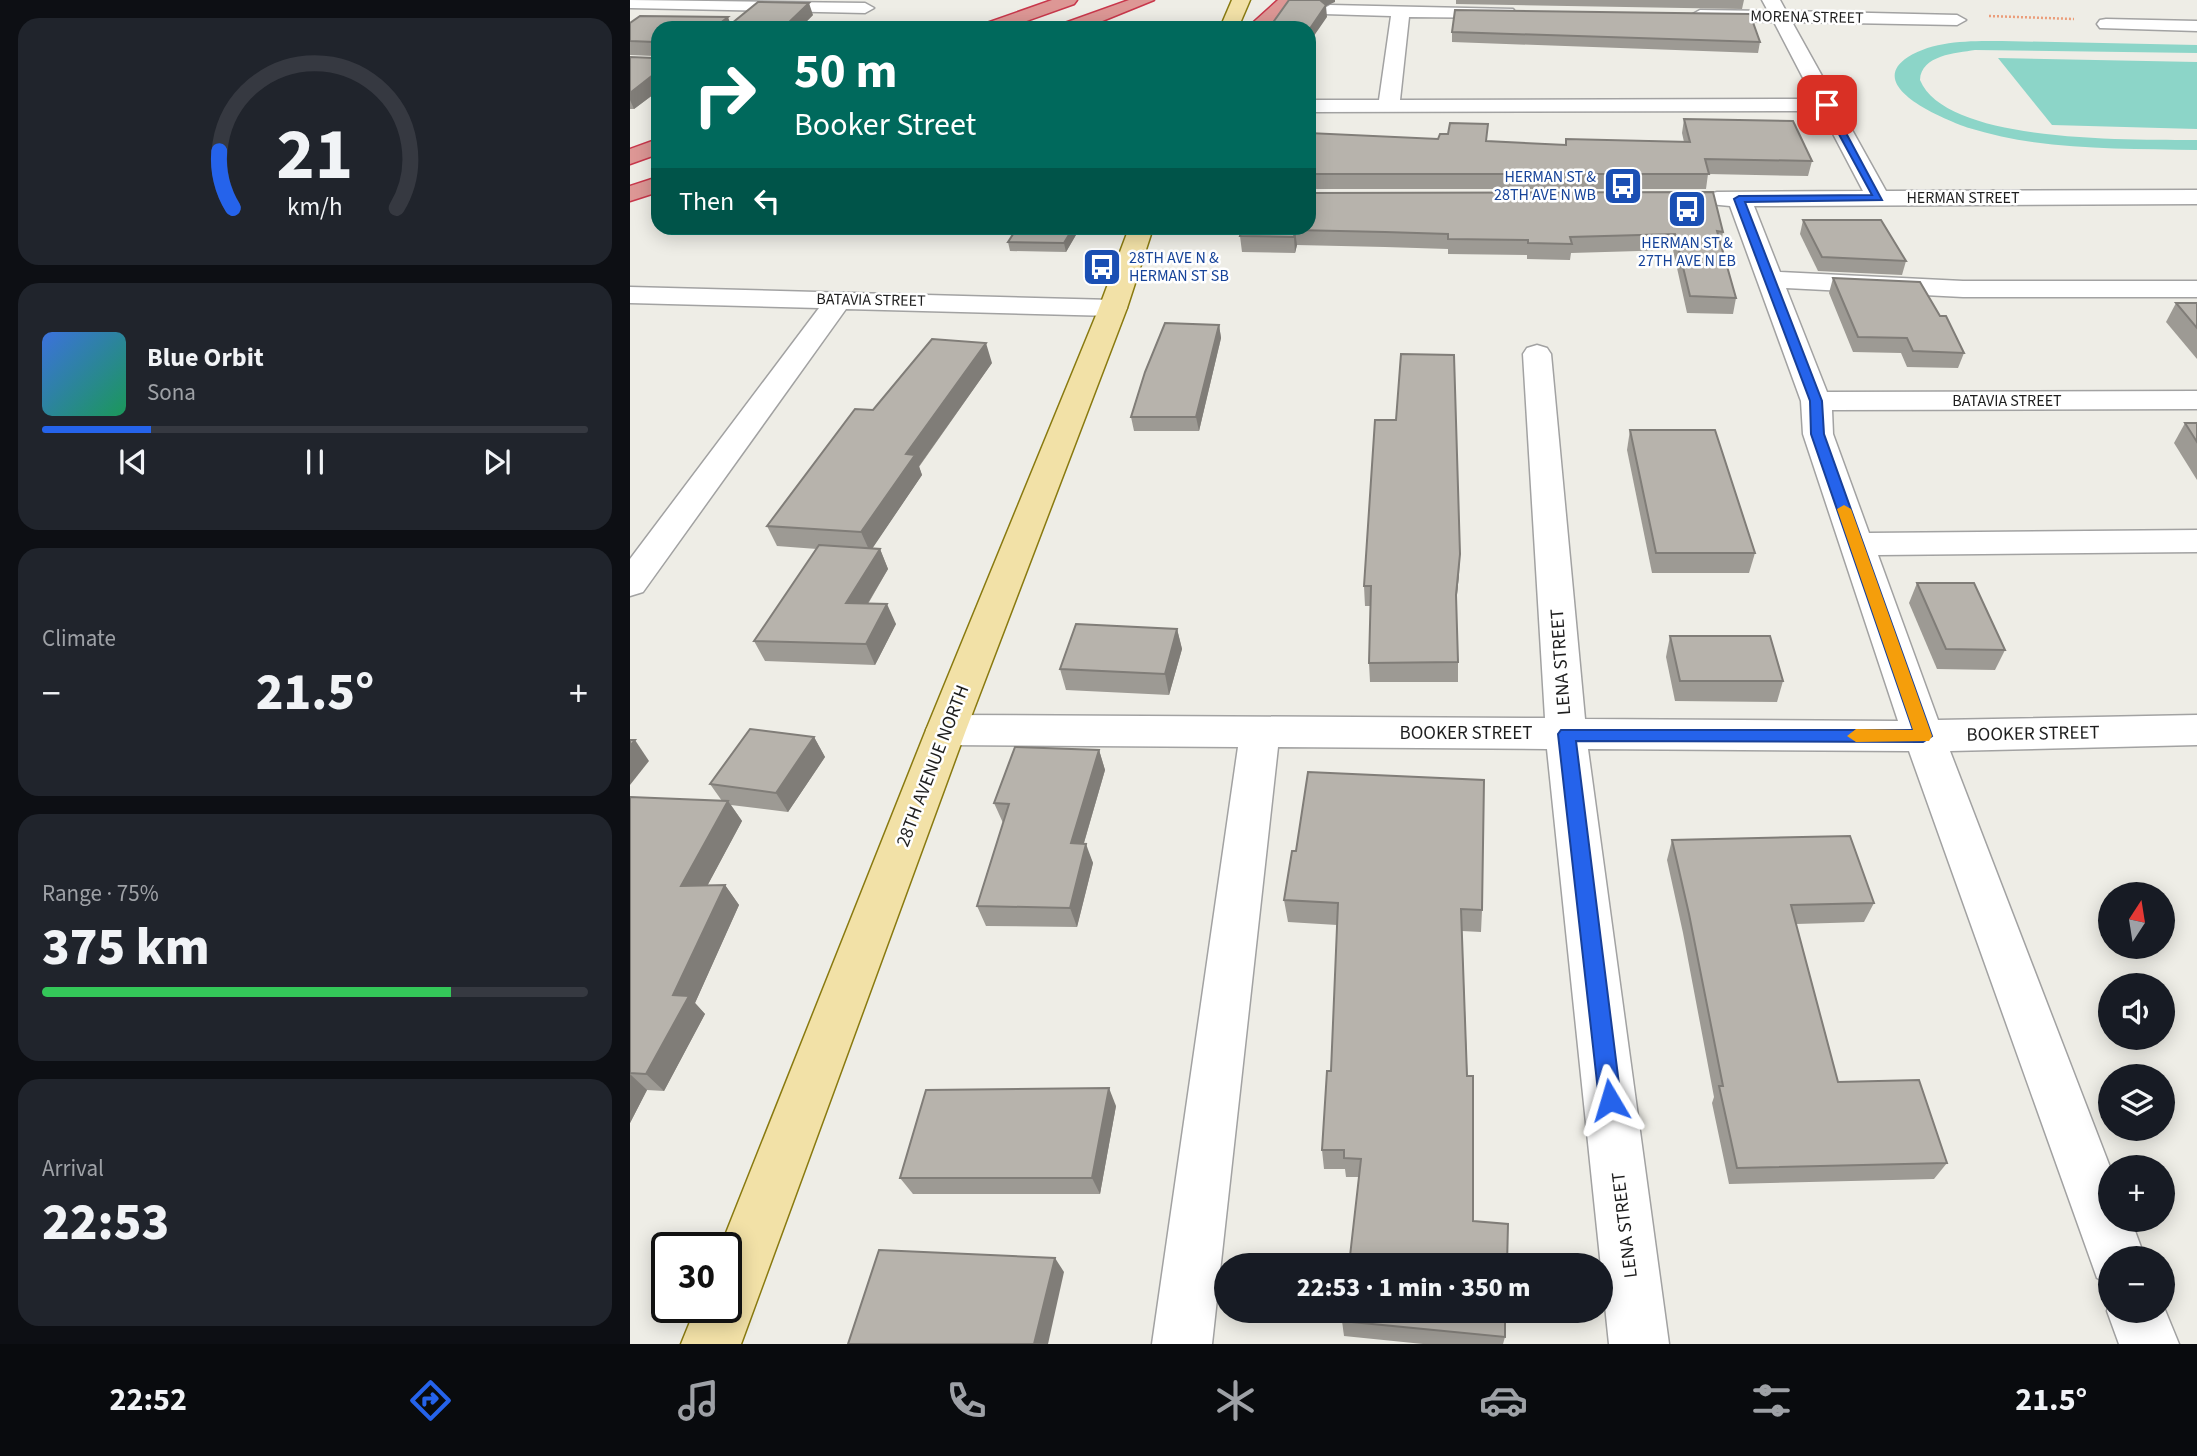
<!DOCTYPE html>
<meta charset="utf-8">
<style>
:root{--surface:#171b24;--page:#20242c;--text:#f1f3f6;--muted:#9ea1a6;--line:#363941;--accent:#2563eb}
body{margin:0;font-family:"Source Sans 3",sans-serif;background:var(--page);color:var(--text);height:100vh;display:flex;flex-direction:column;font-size:26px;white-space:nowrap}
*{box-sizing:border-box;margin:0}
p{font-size:23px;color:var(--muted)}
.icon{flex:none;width:38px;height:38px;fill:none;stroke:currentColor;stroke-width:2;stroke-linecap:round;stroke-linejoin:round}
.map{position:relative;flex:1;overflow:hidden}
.side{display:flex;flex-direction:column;gap:18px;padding:18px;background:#0d0f14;width:630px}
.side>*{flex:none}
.hud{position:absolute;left:21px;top:21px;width:665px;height:214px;border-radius:21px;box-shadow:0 4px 18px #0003;background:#00695c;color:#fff;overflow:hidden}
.needle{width:46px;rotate:12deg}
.buttons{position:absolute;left:1468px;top:882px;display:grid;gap:14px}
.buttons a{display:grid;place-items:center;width:77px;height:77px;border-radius:50%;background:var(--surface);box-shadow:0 4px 18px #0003;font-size:35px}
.speed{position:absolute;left:21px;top:1232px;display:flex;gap:14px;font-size:35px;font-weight:700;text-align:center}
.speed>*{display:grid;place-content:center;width:91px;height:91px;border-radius:50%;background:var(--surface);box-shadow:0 4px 18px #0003;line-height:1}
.speed .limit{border:4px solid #111;border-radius:10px;background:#fff;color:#111}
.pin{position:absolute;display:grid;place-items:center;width:60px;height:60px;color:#fff;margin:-30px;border-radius:14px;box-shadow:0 4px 10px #0006}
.me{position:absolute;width:77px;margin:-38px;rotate:353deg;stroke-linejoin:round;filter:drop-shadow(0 0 5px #0008)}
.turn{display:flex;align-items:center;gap:24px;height:147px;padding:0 28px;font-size:32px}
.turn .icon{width:91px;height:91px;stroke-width:2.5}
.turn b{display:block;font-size:49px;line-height:60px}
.then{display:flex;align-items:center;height:66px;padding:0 28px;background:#0003;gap:14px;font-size:26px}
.big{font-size:52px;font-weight:800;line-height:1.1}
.side .card{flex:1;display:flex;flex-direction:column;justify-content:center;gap:10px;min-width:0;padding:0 24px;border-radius:21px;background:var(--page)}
.side .dial{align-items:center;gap:0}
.dial svg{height:182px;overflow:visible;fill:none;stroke:var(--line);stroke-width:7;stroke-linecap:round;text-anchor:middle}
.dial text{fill:var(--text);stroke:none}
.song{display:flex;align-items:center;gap:21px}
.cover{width:84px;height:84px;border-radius:10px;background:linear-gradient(135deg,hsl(220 70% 55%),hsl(150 70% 35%))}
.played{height:7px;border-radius:4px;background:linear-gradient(90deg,var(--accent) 20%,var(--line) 20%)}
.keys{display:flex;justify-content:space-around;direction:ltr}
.heat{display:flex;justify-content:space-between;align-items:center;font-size:38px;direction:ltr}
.charge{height:10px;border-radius:5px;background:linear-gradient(90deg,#34c759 75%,var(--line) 0)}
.trip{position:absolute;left:584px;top:1253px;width:399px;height:70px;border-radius:35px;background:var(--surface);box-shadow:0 4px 18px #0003;font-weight:800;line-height:70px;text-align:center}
.tabs{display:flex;height:112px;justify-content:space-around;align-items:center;background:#090b0e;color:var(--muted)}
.tabs .icon{width:49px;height:49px}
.tabs .selected{color:var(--accent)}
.tabs b{font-size:32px;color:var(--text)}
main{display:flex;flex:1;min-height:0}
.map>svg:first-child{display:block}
</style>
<main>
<section class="side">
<div class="card dial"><svg viewBox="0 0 100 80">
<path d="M14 69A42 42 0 1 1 86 69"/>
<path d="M14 69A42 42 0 0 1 8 44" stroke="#2563eb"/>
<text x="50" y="56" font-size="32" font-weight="700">21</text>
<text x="50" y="72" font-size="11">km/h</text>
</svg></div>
<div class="card">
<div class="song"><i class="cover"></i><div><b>Blue Orbit</b><p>Sona</p></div></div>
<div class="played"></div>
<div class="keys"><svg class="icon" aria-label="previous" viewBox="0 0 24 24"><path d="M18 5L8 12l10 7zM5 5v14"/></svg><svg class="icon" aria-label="pause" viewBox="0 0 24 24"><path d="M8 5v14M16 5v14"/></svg><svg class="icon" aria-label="next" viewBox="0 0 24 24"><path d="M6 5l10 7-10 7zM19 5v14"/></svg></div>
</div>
<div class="card"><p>Climate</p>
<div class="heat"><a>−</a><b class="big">21.5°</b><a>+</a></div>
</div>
<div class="card"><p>Range · 75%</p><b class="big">375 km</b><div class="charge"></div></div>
<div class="card"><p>Arrival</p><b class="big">22:53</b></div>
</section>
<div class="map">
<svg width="1567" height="1344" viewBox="0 0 1567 1344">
<rect width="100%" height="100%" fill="#eeede6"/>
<!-- pitch -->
<g fill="#8cd5c8">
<path d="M1372,41L1567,45V53L1345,50C1326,53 1291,55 1290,80C1317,145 1507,139 1567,140V150C1490,148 1413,151 1339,128C1318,121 1232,87 1278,57C1305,40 1342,41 1372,41Z"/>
<path d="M1368,58L1567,62V129L1422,125Z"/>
</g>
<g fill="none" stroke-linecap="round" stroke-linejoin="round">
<!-- minor casing -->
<g stroke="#a2a2a2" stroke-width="3">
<g id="minor">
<path d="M0,0L235,3L244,8L235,13L0,8Z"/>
<path d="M1132,0H1150L1156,11L1327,15L1336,20L1327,25L1162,22L1256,191L1567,190V204L1124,206L1150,272L1333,281H1567V297H1333L1156,288L1197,392L1567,391V409L1202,410L1203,434L1239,533L1567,530V552L1248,555L1308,720L1567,715V745L1320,751L1480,1167V1220H1501L1515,1258H1480V1284L1467,1278L1279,751L958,749L1039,1344H979L917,749L648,747L582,1344H522L608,747L316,745L302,741L296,730L302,719L316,715L915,718L893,354L897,348L907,345L917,348L921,354L955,719L1268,721L1173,434L1171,401L1100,206L1079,204L1075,199L1079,194L1087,192L1233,191L1191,111L679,112V100H749L761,16L694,14L691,10L700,5L883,9L886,13L877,18L779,17L770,100L1184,99L1144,22L1070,20L1061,15L1070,10L1138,11Z"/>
<path d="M1476,19L1567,21V31L1470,28L1467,24L1470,20Z"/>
<path d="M0,287L483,300L493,302L497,308L493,314L483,316L216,309L13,592L0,596V559L189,308L0,303Z"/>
<path d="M1480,1302V1311H1533V1305L1549,1344H1489L1477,1311Z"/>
</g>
</g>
<!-- major casing -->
<g stroke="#897a10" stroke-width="3">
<g id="major">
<path d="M602,0H620L608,28H590Z"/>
<path d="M499,228H523L497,308L336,730L111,1344H51L66,1307H96V1248H90L296,730L469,308Z"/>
</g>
</g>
<!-- highway casing -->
<g stroke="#c8374b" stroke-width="3">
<g id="highway">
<path d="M422,0H447L444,4L377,28H351L354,24Z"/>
<path d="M499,0H524L455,28H429L432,24Z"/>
<path d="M648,0H667L637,28H617Z"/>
<path d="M28,139V154L0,164V149Z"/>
<path d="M28,177V192L0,201V186Z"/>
</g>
</g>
<!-- path -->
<path stroke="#eb9d7a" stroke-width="2.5" stroke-dasharray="2 2" stroke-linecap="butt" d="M1359,16L1444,19"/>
<!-- minor -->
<use href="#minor" fill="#fff" fill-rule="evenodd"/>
<!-- major -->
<use href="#major" fill="#f2e1a7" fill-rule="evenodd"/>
<!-- highway -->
<use href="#highway" fill="#dd9795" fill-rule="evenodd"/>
</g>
<!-- wall -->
<g fill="#9d9a94">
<path d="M826,0H1114L1112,9L826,4Z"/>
<path d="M183,15L170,28H28V91L4,109H0V57L24,58V56L0,55V23L101,24Z"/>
<path d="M822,32L1130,42L1128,53L822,42Z"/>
<path d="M1054,119L1182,161L1178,176L1078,174L1076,189H679V133L935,145L936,139L1054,142L1052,133Z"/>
<path d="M1173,220L1276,261L1272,275L1188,271L1170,234Z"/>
<path d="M450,228L436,252L380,251L378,242Z"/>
<path d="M613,228L1093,232L1091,244L1106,298L1103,314L1057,313L1043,250L941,253L940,260L897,259V255L818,254V249L755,247L667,245L665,253L612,252L610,236Z"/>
<path d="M1203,278L1334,353L1328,368L1277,367L1271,353L1223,352L1199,293Z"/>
<path d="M1546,303H1567V359L1536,322Z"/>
<path d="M589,325L591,338L569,431H504L501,417Z"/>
<path d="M362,363L289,467L292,475L242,548L250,549L258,569L238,604L266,624L245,665L135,661L124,641L187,549L147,546L137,526L243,410Z"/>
<path d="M1555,423H1567V480L1544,443Z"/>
<path d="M1000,430L1125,553L1119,573H1022L997,450Z"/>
<path d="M829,574L826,604L828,662V682H740L739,663L741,606H735L734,586Z"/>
<path d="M1287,583L1375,650L1365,670L1307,669L1279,603Z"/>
<path d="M547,629L552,649L539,695L436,690L430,669Z"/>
<path d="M1040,636L1153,681L1147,702L1045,701L1036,657Z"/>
<path d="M184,737L195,757L158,812L101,805L112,821L77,886L95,885L109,905L65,1003L75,1014L34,1091L17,1090L0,1123V797L92,801L80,784Z"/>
<path d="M469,750L475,770L454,843L463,863L447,927L356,926L347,906L373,823L364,803Z"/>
<path d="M1042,840L1244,903L1234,922L1166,924L1208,1082L1317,1163L1304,1179L1099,1184L1082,1103L1084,1097L1053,933L1037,860Z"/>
<path d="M654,900L852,910L851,932L832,931L843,1221L877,1265L729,1177H716L715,1169H694L692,1150L701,1071L707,925L658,922Z"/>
<path d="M486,1106L470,1194H283L270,1178Z"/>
<path d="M712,1321L875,1337L873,1344H793L714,1336Z"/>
</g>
<!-- shaded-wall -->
<g fill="#807d78">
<path d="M688,0H705V2L696,6L697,17L679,43V30Z"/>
<path d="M179,3L183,15L170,28H153Z"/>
<path d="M98,17L102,28H84Z"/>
<path d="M28,71V91L4,109L0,100V93Z"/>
<path d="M443,228H450L436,252L434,243Z"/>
<path d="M665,230L667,245L665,253L664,237Z"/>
<path d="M589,325L591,338L569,431L566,417Z"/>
<path d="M356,343L362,363L289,466L292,475L240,552L231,532L276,454Z"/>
<path d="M250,549L258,569L226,623L216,603Z"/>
<path d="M830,554L829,574L825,615L826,595Z"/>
<path d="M257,604L266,624L245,665L236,644Z"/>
<path d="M547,629L552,649L539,695L535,674Z"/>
<path d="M184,737L195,757L158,812L146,793Z"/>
<path d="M5,740L19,761L0,785V746Z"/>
<path d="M469,750L475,770L448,863L441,843Z"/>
<path d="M98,801L112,821L67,905L51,886Z"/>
<path d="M456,844L463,863L447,927L440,908Z"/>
<path d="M95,885L109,905L65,1003L75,1014L34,1091L16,1074L43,995Z"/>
<path d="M0,1074L17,1090L0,1123Z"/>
<path d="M479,1088L486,1106L470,1194L462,1178Z"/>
<path d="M425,1258L434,1272L418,1344H404Z"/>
</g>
<!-- building -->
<g fill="#b7b3ac" stroke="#807d78" stroke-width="2">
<path d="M659,0H690L696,5L679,30V28H639Z"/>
<path d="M128,2L179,3L153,28H96Z"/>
<path d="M825,10L1120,14L1130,42L822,32Z"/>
<path d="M10,16L98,17L84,28H28V71L0,93V57L24,58V42L0,41V23Z"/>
<path d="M1054,119L1163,121L1182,161L1075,159L1079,174H679V133L808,139L810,134H818L820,123L858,124L856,141L936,145V139L1060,142Z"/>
<path d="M1083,192L1093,232L1087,231L1106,298L1060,296L1045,234L940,237L942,244L898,243V240L818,239V234L755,232L665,230L664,237L610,236L613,228H679V193Z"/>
<path d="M1173,220H1251L1276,261L1192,257Z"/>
<path d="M387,228H443L434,243L378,242Z"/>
<path d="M1203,278L1290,282L1310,316H1316L1334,353L1283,351L1277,338L1228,337Z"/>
<path d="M1546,303H1567V328Z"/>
<path d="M535,323L589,325L566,417H501L515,372Z"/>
<path d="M302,339L356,343L276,454L285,455L231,532L137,526L225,409L243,410Z"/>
<path d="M771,354L824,355L830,554L826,595L828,662L739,663L741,586H734L745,420H766Z"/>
<path d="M1555,423H1567V442Z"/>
<path d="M1000,430H1085L1125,553H1026Z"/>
<path d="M189,545L250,549L216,603L257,604L236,644L124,641Z"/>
<path d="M1287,583H1344L1375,650L1316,649Z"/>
<path d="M446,624L547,629L535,674L430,669Z"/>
<path d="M1040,636H1140L1153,681H1050Z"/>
<path d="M120,729L184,737L146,793L80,784Z"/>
<path d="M0,740H5L0,746Z"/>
<path d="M385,747L469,750L441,843L456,844L440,908L347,906L379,804L364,803Z"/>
<path d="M678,772L854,780L852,910L831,909L837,1076H843V1221L878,1224L877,1265H719L731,1159L714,1158V1150H692L697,1071H701L708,903L654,900L662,851H666Z"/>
<path d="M0,797L98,801L51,886L95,885L43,995L59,996L16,1074L0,1073Z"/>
<path d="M1220,836L1244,903L1161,905L1208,1082L1289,1080L1317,1163L1107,1168L1089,1086H1093L1059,914L1042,840Z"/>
<path d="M479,1088L462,1178H270L296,1090Z"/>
<path d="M249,1250L425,1258L404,1344H218Z"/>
<path d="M713,1311H875V1337L712,1321Z"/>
</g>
<!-- route -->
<path fill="#2563eb" stroke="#184099" stroke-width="2" d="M1197,102L1201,105L1252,200L1115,202L1192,401L1194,434L1302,736L1293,742L946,741L991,1100L987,1107L980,1110L972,1107L969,1100L928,734L931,730H1283L1181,434L1180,401L1104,199L1109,196L1242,195L1193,105Z"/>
<!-- slow -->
<path fill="#f59e0b" d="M1214,505L1221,509L1302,736L1299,741L1226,742L1217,736L1226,729L1283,730L1207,509Z"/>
<!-- icons -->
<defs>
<g id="bus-square" transform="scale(2.0125)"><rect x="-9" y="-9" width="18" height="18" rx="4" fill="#1a4fb4" stroke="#fff"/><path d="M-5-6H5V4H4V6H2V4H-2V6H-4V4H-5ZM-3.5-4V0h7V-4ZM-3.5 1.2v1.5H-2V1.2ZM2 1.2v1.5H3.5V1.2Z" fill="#fff"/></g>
</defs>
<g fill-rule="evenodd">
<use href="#bus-square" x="993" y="186"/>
<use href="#bus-square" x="1057" y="209"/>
<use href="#bus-square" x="472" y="267"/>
</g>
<g text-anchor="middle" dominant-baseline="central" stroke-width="5" stroke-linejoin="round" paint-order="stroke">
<!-- far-street labels -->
<g font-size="16" fill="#1e1e1e" stroke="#fff">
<text transform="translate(1177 17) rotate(1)">MORENA STREET</text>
<text x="1333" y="198">HERMAN STREET</text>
<text transform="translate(241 300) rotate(1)">BATAVIA STREET</text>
<text x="1377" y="401">BATAVIA STREET</text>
</g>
<!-- far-transit labels -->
<g font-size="16" fill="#164399" stroke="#fff" text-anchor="end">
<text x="966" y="177">HERMAN ST &amp;<tspan x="966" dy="18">28TH AVE N WB</tspan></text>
<text x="1057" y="243" text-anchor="middle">HERMAN ST &amp;<tspan x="1057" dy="18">27TH AVE N EB</tspan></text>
<text x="499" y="258" text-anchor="start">28TH AVE N &amp;<tspan x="499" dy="18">HERMAN ST SB</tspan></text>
</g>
<!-- street labels -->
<g font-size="19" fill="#1e1e1e" stroke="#fff">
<text transform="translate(931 662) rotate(-94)">LENA STREET</text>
<text x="836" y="733">BOOKER STREET</text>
<text transform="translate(1403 734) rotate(-1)">BOOKER STREET</text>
<text transform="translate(303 766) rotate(-69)">28TH AVENUE NORTH</text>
<text transform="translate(995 1225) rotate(-97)">LENA STREET</text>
</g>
</g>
</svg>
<div class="buttons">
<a><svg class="needle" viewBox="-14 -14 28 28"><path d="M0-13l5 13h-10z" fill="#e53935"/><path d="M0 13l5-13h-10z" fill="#9ea1a6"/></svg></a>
<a><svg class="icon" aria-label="sound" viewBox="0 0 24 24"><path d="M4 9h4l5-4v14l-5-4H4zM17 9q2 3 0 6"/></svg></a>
<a><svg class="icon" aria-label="layers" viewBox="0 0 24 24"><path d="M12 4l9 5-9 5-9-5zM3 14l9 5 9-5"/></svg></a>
<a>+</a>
<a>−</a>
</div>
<div class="speed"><div class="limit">30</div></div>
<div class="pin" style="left:1197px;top:105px;background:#d93025"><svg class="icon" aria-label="arrive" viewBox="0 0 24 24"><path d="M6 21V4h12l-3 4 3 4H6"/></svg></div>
<svg class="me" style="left:980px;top:1100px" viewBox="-20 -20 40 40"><path d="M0-17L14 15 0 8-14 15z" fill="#2563eb" stroke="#fff" stroke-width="4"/></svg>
<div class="trip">22:53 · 1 min · 350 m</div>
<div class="hud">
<div class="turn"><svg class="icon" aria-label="right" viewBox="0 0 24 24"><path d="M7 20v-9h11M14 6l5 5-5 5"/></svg><div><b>50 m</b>Booker Street</div></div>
<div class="then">Then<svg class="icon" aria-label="left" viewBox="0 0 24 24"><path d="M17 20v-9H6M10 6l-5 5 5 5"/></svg></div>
</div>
</div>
</main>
<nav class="tabs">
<b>22:52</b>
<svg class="icon selected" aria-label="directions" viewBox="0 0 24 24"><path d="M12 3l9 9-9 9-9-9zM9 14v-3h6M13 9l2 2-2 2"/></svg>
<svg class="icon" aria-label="music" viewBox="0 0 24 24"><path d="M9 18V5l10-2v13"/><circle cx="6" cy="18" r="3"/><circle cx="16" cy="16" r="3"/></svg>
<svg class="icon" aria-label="phone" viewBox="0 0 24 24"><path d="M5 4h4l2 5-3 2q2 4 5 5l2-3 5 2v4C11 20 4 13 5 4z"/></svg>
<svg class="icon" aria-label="climate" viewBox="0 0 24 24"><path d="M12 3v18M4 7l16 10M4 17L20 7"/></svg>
<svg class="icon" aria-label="car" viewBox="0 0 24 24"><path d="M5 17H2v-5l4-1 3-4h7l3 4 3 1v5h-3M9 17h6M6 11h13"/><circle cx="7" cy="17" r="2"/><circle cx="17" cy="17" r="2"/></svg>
<svg class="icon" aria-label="filters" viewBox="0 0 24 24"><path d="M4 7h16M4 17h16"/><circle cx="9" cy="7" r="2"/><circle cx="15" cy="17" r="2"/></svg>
<b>21.5°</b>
</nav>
